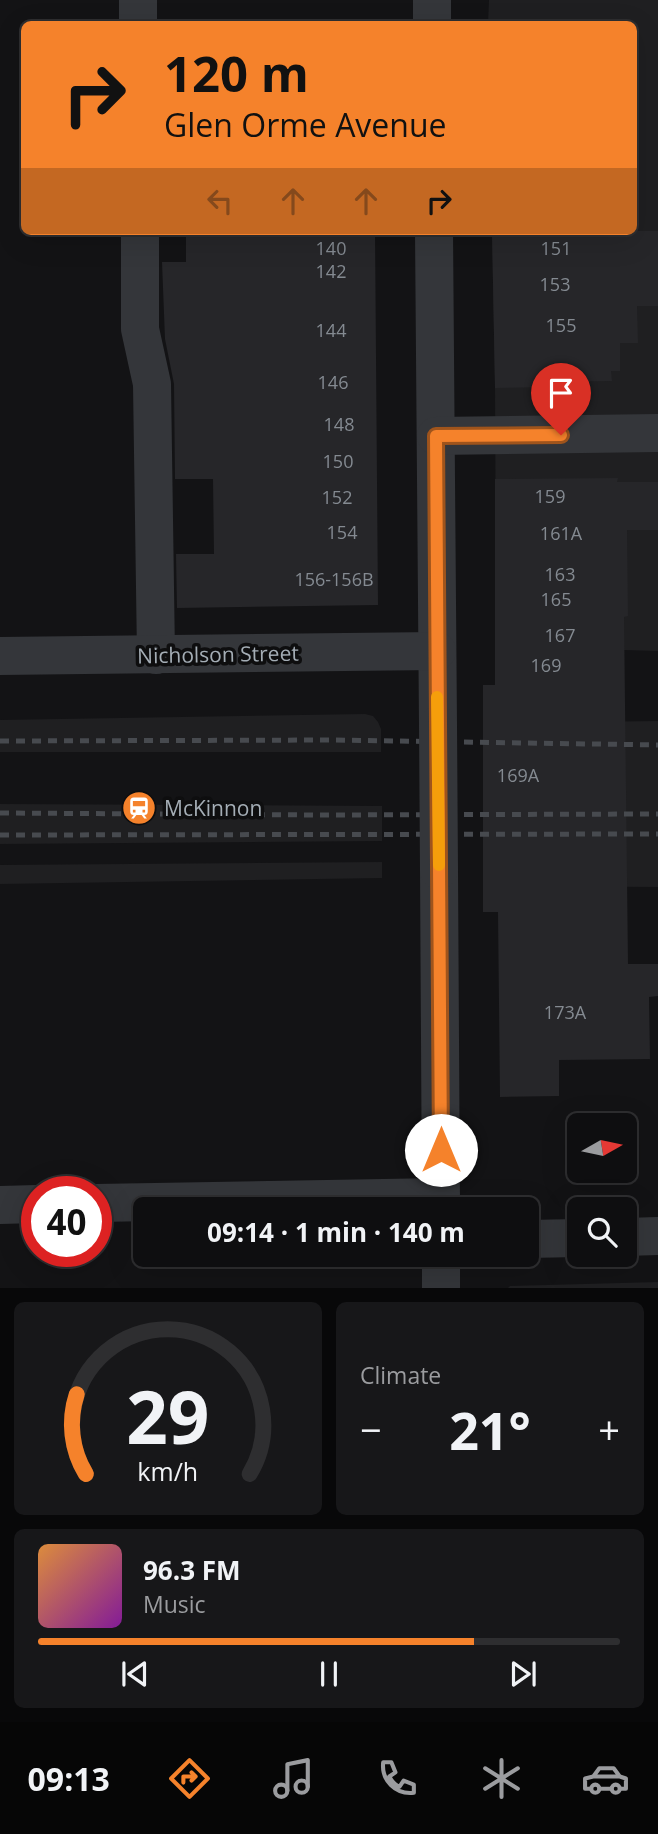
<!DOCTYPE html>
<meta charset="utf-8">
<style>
:root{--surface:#0e0e10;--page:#171719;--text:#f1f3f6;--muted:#9b9c9f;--line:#2e2e30;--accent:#f5822b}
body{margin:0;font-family:"Open Sans",sans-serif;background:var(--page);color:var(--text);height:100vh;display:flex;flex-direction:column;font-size:26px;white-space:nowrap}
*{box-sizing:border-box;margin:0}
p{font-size:23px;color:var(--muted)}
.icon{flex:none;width:38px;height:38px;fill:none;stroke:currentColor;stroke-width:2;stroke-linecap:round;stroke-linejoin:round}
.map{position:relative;height:1288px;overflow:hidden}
.drawer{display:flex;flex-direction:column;gap:14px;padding:14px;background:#080809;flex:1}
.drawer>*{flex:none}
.top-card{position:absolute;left:21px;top:21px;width:616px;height:214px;border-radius:10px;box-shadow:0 7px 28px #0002,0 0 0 2px var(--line);background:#f5822b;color:#111;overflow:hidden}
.needle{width:46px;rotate:81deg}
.buttons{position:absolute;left:567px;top:1113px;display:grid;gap:14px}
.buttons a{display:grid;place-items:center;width:70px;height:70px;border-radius:10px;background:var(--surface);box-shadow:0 7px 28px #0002,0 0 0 2px var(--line);font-size:35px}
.speed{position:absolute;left:21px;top:1176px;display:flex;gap:14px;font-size:35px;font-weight:700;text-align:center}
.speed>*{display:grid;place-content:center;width:91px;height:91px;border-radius:50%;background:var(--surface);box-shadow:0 7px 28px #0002,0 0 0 2px var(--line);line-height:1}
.speed .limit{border:10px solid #d22;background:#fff;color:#111}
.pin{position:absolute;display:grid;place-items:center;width:60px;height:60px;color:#fff;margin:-72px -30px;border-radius:50% 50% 50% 0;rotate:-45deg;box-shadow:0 0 7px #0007}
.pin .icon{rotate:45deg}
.me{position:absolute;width:77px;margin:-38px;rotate:0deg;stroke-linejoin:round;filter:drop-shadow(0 0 5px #0008)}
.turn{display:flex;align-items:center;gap:24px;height:147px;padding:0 28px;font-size:32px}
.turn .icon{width:91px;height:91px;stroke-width:2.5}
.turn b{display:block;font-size:49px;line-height:60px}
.lanes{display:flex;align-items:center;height:66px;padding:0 28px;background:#0003;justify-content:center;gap:35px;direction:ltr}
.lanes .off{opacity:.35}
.big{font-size:52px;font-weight:700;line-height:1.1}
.drawer .widget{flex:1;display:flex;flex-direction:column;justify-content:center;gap:10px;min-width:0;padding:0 24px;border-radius:10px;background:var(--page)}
.drawer .dial{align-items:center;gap:0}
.dial svg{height:182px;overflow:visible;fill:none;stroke:var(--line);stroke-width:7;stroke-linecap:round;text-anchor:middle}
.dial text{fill:var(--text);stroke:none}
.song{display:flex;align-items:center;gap:21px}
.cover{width:84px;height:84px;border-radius:10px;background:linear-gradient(135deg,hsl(30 70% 55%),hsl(290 70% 35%))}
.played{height:7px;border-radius:4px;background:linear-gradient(90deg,var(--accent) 75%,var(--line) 75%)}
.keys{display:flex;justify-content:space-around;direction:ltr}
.heat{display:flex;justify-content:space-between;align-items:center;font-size:38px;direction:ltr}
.drawer .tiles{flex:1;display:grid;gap:14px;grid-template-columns:1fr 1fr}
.widget:last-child{grid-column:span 2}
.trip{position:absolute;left:133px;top:1197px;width:406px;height:70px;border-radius:10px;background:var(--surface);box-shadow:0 7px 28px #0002,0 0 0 2px var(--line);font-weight:700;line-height:70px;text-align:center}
.tabs{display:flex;height:112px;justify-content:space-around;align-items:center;background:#060606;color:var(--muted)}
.tabs .icon{width:49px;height:49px}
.tabs .on{color:var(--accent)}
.tabs b{font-size:32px;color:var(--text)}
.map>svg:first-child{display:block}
</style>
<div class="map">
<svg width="658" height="1288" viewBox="0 0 658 1288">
<rect width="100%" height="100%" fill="#131315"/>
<!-- built -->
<g fill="#1f1f21">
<path d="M489,0H658V651L624,650L496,589L495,388L492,231H634V24H488Z"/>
<path d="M365,714L373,716L378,722L381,729V752H0V720Z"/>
<path d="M658,721V887L500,886V723Z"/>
<path d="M0,804L382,806V841L0,844Z"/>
<path d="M382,862V878L0,884V865Z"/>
<path d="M658,1282V1288H508L510,1286Z"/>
</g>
<!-- building -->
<g fill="#262629">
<path d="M186,231H375L378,605L177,608L176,554H214L213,479H175L174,384L165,339L162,262H186Z"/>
<path d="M492,231H658V306H637L638,343H620V371H611L612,381L546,382V387L495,388Z"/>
<path d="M618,478L617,482H658V530H627L628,616L624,617L628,964H658V996L649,997L650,1059L559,1060V1096L500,1097L498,912H483V685H495V479Z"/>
</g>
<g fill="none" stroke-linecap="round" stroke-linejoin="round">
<!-- minor -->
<g stroke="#34363a" stroke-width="38">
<path d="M138,0V24"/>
<path d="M432,0V24"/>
<path d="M140,231V329L152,384L156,655"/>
<path d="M434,231L438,725"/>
<path d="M436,436L658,433"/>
<path d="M0,656L437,651"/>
<path d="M439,870L441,1209"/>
<path d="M96,1203L441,1197"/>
<path d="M0,1205L37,1204"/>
<path d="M625,1237L658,1236"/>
<path d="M527,1239L579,1238"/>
<path d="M441,1255V1288"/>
</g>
<!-- rail -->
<g stroke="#474a4f" stroke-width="5" stroke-dasharray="9 7" stroke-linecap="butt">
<path d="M0,741L333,740L658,745"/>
<path d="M0,813L320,815L658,814"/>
<path d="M0,835L658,834"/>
</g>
<!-- minor-bridge -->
<path stroke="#34363a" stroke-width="38" d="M438,725L439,870"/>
</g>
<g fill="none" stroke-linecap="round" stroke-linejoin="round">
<!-- route casing -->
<g stroke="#9f541c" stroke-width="18">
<path id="route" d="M441,1150L436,436L561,435"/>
</g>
<!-- route -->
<use href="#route" stroke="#f5822b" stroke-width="12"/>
<!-- slow -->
<path stroke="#f59e0b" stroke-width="12" d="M437,697L439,865"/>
</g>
<!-- icons -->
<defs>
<g id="station-disc" transform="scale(1.75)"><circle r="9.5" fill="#f5822b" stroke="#0e0e0f"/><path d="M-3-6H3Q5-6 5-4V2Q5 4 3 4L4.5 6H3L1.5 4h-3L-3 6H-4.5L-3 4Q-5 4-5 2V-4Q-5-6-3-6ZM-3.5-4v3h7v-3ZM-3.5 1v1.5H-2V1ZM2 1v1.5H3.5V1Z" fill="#fff"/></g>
</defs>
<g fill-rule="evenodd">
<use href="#station-disc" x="139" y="808"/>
</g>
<g text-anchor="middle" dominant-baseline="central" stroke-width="7" stroke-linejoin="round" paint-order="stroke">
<!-- number labels -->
<g font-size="18" fill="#848a91">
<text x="331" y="248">140</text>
<text x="556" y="248">151</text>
<text x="331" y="271">142</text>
<text x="555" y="284">153</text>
<text x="561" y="325">155</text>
<text x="331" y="330">144</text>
<text x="333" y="382">146</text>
<text x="339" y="424">148</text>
<text x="338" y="461">150</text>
<text x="550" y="496">159</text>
<text x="337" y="497">152</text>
<text x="342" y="532">154</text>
<text x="561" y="533">161A</text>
<text x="560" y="574">163</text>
<text x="334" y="579">156-156B</text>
<text x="556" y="599">165</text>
<text x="560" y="635">167</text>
<text x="546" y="665">169</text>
<text x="518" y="775">169A</text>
<text x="565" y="1012">173A</text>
</g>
<!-- street labels -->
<g font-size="21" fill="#a4adb5" stroke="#0e0e0f">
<text transform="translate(218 654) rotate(-1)">Nicholson Street</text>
</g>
<!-- poi labels -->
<g font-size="21" fill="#a4adb5" stroke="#0e0e0f" text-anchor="start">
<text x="164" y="808">McKinnon</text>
</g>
</g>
</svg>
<div class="buttons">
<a><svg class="needle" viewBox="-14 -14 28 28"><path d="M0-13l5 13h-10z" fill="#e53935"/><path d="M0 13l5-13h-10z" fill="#9b9c9f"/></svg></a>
<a><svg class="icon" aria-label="search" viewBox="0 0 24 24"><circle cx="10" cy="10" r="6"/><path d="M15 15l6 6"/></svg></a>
</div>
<div class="speed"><div class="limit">40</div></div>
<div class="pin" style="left:561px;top:435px;background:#d93025"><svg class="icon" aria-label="arrive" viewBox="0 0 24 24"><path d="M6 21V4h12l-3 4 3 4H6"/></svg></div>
<svg class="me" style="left:441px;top:1150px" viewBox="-20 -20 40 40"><circle r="19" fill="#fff"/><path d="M0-13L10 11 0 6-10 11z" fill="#f5822b"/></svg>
<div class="trip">09:14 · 1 min · 140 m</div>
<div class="top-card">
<div class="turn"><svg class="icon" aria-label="right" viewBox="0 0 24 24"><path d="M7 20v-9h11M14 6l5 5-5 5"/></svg><div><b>120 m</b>Glen Orme Avenue</div></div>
<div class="lanes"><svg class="icon off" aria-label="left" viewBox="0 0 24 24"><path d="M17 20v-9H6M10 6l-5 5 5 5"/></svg><svg class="icon off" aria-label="ahead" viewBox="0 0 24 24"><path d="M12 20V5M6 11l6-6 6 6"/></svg><svg class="icon off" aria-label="ahead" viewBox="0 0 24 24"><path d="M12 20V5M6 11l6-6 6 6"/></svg><svg class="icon" aria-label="right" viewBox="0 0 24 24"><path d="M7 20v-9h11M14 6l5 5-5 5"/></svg></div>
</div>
</div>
<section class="drawer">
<div class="tiles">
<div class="widget dial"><svg viewBox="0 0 100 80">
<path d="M14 69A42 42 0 1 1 86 69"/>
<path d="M14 69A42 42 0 0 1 10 34" stroke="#f5822b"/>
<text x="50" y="56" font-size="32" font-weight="700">29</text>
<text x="50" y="72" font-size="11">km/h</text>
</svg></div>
<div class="widget"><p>Climate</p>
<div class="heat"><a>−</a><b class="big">21°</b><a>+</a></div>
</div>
<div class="widget">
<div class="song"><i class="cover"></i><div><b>96.3 FM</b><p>Music</p></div></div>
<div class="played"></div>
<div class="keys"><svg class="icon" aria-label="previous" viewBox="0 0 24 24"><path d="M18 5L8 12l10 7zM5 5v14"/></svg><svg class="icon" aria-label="pause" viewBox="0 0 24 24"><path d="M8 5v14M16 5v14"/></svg><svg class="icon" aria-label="next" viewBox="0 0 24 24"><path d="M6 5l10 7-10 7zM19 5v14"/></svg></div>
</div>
</div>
</section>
<nav class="tabs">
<b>09:13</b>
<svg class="icon on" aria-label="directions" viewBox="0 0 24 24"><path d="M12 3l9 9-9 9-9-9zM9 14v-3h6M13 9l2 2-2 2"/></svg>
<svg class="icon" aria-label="music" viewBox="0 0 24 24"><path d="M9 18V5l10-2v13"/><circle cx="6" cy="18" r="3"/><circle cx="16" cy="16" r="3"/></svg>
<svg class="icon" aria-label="phone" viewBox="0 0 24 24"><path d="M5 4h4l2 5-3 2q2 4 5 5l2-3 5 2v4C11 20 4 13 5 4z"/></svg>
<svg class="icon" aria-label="climate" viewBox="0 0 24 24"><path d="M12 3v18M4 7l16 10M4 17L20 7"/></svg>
<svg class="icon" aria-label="car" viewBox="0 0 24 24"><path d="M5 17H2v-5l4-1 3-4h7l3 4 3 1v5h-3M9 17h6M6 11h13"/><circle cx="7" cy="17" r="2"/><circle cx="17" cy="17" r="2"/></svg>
</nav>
